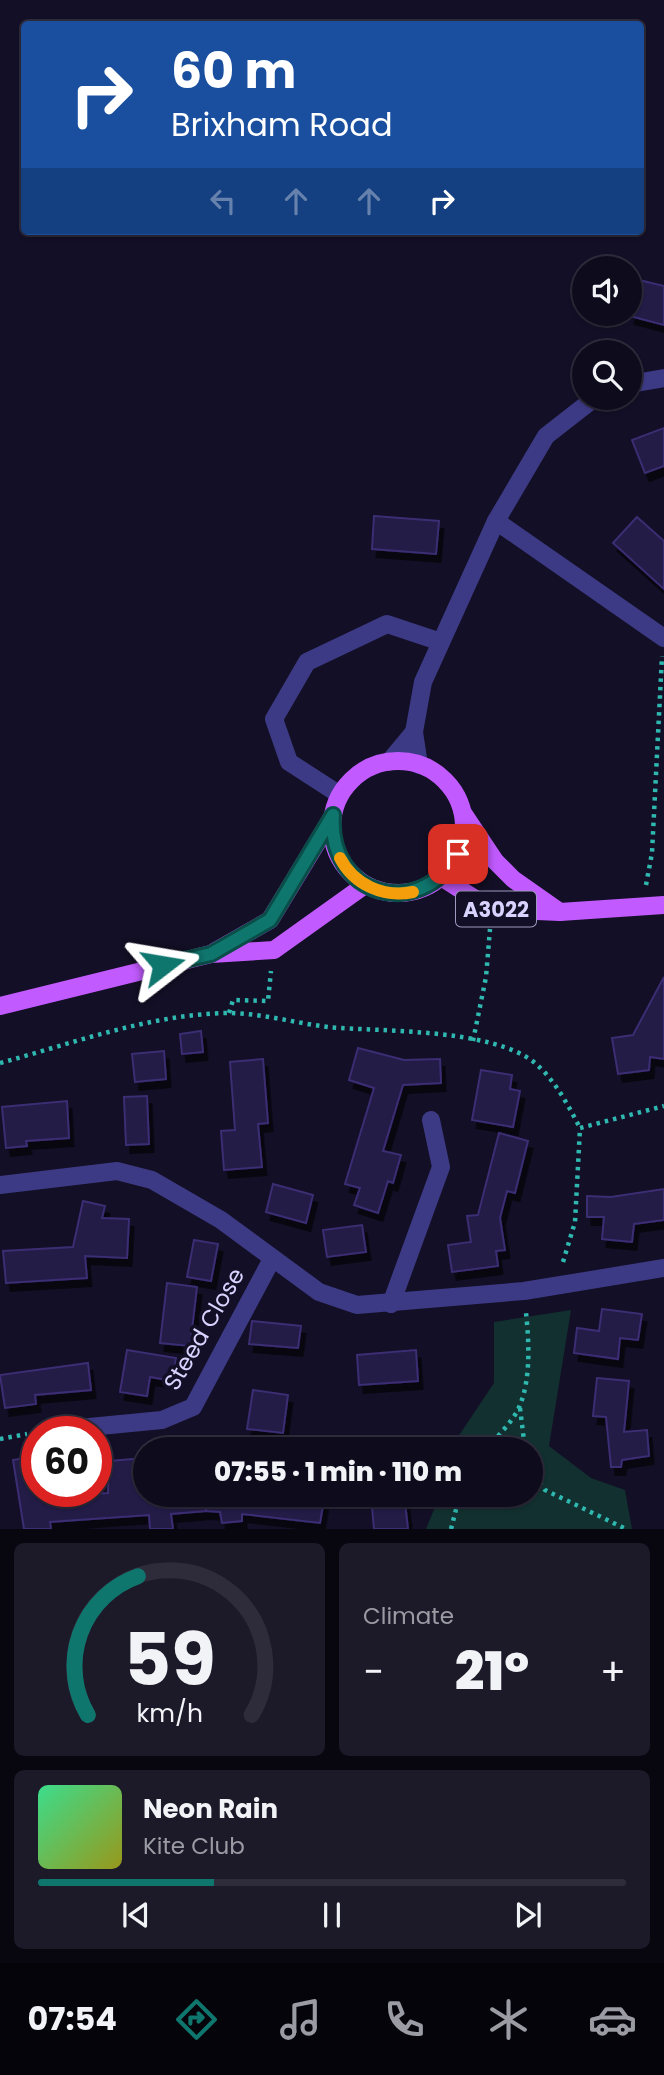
<!DOCTYPE html>
<meta charset="utf-8">
<style>
:root{--surface:#0e0b1c;--page:#1c1929;--text:#f1f3f6;--muted:#9b9ba3;--line:#2e2b3b;--accent:#0f766e}
body{margin:0;font-family:Poppins,sans-serif;background:var(--page);color:var(--text);height:100vh;display:flex;flex-direction:column;font-size:26px;white-space:nowrap}
*{box-sizing:border-box;margin:0}
p{font-size:23px;color:var(--muted)}
.icon{flex:none;width:38px;height:38px;fill:none;stroke:currentColor;stroke-width:2;stroke-linecap:round;stroke-linejoin:round}
.map{position:relative;height:1529px;overflow:hidden}
.drawer{display:flex;flex-direction:column;gap:14px;padding:14px;background:#08060f;flex:1}
.drawer>*{flex:none}
.hud{position:absolute;left:21px;top:21px;width:623px;height:214px;border-radius:7px;box-shadow:0 2px 5px #0004,0 0 0 2px var(--line);background:#1a4fa0;color:#fff;overflow:hidden}
.tools{position:absolute;left:572px;top:256px;display:grid;gap:14px}
.tools a{display:grid;place-items:center;width:70px;height:70px;border-radius:50%;background:var(--surface);box-shadow:0 2px 5px #0004,0 0 0 2px var(--line);font-size:35px}
.speed{position:absolute;left:21px;top:1416px;display:flex;gap:14px;font-size:35px;font-weight:700;text-align:center}
.speed>*{display:grid;place-content:center;width:91px;height:91px;border-radius:50%;background:var(--surface);box-shadow:0 2px 5px #0004,0 0 0 2px var(--line);line-height:1}
.speed .limit{border:10px solid #d22;background:#fff;color:#111}
.pin{position:absolute;display:grid;place-items:center;width:60px;height:60px;color:#fff;margin:-30px;border-radius:14px;box-shadow:0 4px 10px #0006}
.me{position:absolute;width:77px;margin:-38px;rotate:76deg;stroke-linejoin:round;filter:drop-shadow(0 0 5px #0008)}
.turn{display:flex;align-items:center;gap:24px;height:147px;padding:0 35px;font-size:32px}
.turn .icon{width:91px;height:91px;stroke-width:2.5}
.turn b{display:block;font-size:49px;line-height:60px}
.lanes{display:flex;align-items:center;height:66px;padding:0 35px;background:#0003;justify-content:center;gap:35px;direction:ltr}
.lanes .off{opacity:.35}
.big{font-size:52px;font-weight:800;line-height:1.1}
.drawer .tile{flex:1;display:flex;flex-direction:column;justify-content:center;gap:10px;min-width:0;padding:0 24px;border-radius:10px;background:var(--page)}
.drawer .dial{align-items:center;gap:0}
.dial svg{height:182px;overflow:visible;fill:none;stroke:var(--line);stroke-width:7;stroke-linecap:round;text-anchor:middle}
.dial text{fill:var(--text);stroke:none}
.song{display:flex;align-items:center;gap:21px}
.cover{width:84px;height:84px;border-radius:10px;background:linear-gradient(135deg,hsl(150 70% 55%),hsl(60 70% 35%))}
.played{height:7px;border-radius:4px;background:linear-gradient(90deg,var(--accent) 30%,var(--line) 30%)}
.keys{display:flex;justify-content:space-around;direction:ltr}
.heat{display:flex;justify-content:space-between;align-items:center;font-size:38px;direction:ltr}
.drawer .tiles{flex:1;display:grid;gap:14px;grid-template-columns:1fr 1fr}
.tile:last-child{grid-column:span 2}
.trip{position:absolute;left:133px;top:1437px;width:410px;height:70px;border-radius:35px;background:var(--surface);box-shadow:0 2px 5px #0004,0 0 0 2px var(--line);font-weight:800;line-height:70px;text-align:center}
.tabs{display:flex;height:112px;justify-content:space-around;align-items:center;background:#06040b;color:var(--muted)}
.tabs .icon{width:49px;height:49px}
.tabs .active{color:var(--accent)}
.tabs b{font-size:32px;color:var(--text)}
.map>svg:first-child{display:block}
</style>
<div class="map">
<svg width="664" height="1529" viewBox="0 0 664 1529">
<defs>
<filter id="shadow"><feDropShadow dx="4.5" dy="8" stdDeviation="0" flood-color="#0009"/></filter>
</defs>
<rect width="100%" height="100%" fill="#130f26"/>
<!-- green -->
<path fill="#12302f" d="M571,1310L549,1446L591,1478L625,1490L632,1529H426L435,1507L436,1495L530,1494V1449H450L494,1383V1322Z"/>
<!-- building -->
<g fill="#241b47" stroke="#3b2d73" stroke-width="2" filter="url(#shadow)">
<path d="M639,280L664,286V325L630,316Z"/>
<path d="M664,428V466L645,473L632,440Z"/>
<path d="M374,516L439,521L436,554L372,549Z"/>
<path d="M637,517L664,541V589L613,543Z"/>
<path d="M664,977V1059L650,1057L649,1070L618,1074L612,1038L633,1035Z"/>
<path d="M201,1031L203,1052L182,1054L180,1034Z"/>
<path d="M358,1048L404,1060L440,1059L441,1083L403,1085L383,1151L401,1155L393,1183L388,1181L378,1213L354,1205L360,1188L345,1184L374,1088L349,1080Z"/>
<path d="M164,1051L166,1079L135,1082L132,1054Z"/>
<path d="M263,1059L268,1123L258,1124L262,1167L224,1170L221,1131L235,1130L230,1062Z"/>
<path d="M481,1070L512,1075L510,1089L520,1091L513,1127L472,1120Z"/>
<path d="M147,1096L149,1144L126,1145L124,1097Z"/>
<path d="M67,1101L69,1138L26,1141L27,1146L6,1148L2,1107Z"/>
<path d="M499,1133L528,1141L515,1193L507,1191L500,1218L505,1250L496,1251L498,1266L452,1272L448,1245L471,1242L467,1216L478,1215Z"/>
<path d="M273,1184L313,1195L306,1223L266,1212Z"/>
<path d="M664,1189V1220L634,1224L632,1242L602,1239L604,1217H587V1196L611,1197Z"/>
<path d="M83,1201L105,1206L102,1218L129,1219L127,1258L85,1256L87,1278L6,1283L3,1251L73,1247Z"/>
<path d="M362,1225L366,1252L327,1257L323,1230Z"/>
<path d="M194,1240L218,1244L211,1281L187,1277Z"/>
<path d="M167,1283L197,1287L190,1346L160,1343Z"/>
<path d="M602,1309L642,1314L638,1340L620,1338L618,1359L574,1353L577,1328L599,1331Z"/>
<path d="M252,1321L301,1326L298,1348L249,1344Z"/>
<path d="M127,1350L176,1358L173,1381L150,1377L147,1396L120,1392Z"/>
<path d="M416,1350L418,1381L359,1385L357,1355Z"/>
<path d="M88,1363L91,1390L35,1395L36,1404L5,1408L0,1375Z"/>
<path d="M597,1378L629,1381L624,1432L647,1430L649,1456L622,1460L621,1467H611L606,1417L593,1416Z"/>
<path d="M253,1390L288,1395L283,1433L247,1429Z"/>
<path d="M37,1456V1491H61V1496L108,1493L109,1461L145,1458V1494H205L206,1511L171,1514L173,1529H150L149,1515L50,1522L51,1529H24L13,1460Z"/>
<path d="M207,1494H325L320,1523L242,1514V1521L222,1523L220,1512L206,1511Z"/>
<path d="M404,1494L408,1529H374L371,1496Z"/>
</g>
<g fill="none" stroke-linecap="round" stroke-linejoin="round">
<!-- path -->
<g stroke="#2fb8b0" stroke-width="4.5" stroke-dasharray="3.5 5" stroke-linecap="butt">
<path d="M646,885L652,853L662,656"/>
<path d="M229,1013L233,1000L268,1001L271,971"/>
<path d="M473,1041L486,977L490,929"/>
<path d="M0,1063C74,1043 151,1014 228,1013C261,1013 295,1023 328,1027C383,1032 492,1028 535,1063C555,1080 568,1105 580,1128"/>
<path d="M563,1262L575,1222L580,1128L664,1106"/>
<path d="M520,1408L525,1449"/>
<path d="M0,1439L27,1434"/>
<path d="M487,1449C497,1436 514,1421 520,1405C531,1378 529,1341 526,1313"/>
<path d="M530,1468L545,1490L626,1529"/>
<path d="M451,1529L460,1494"/>
</g>
<!-- minor -->
<g stroke="#3d3a85" stroke-width="18">
<path d="M630,384L664,378"/>
<path d="M496,521L664,638"/>
<path d="M389,762L414,732"/>
<path d="M419,765L414,732L423,682L496,521L546,436L596,397"/>
<path d="M340,795L289,762L274,719L307,662L387,624L441,642"/>
<path d="M0,1185L117,1171L152,1180L221,1220L319,1292L357,1305L524,1291L664,1268"/>
<path d="M391,1304L441,1167L431,1120"/>
<path d="M48,1431L162,1420L193,1407L272,1259"/>
</g>
<!-- primary -->
<g stroke="#c25bff" stroke-width="18">
<circle cx="398" cy="827" r="66"/>
<path d="M463,813L495,861L513,879L560,912"/>
<path d="M441,877L491,909L560,912L664,905"/>
<path d="M214,952L270,920L333,816"/>
<path d="M0,1006L211,954L274,950L365,885"/>
</g>
</g>
<g fill="none" stroke-linecap="round" stroke-linejoin="round">
<!-- route casing -->
<g stroke="#0a4d48" stroke-width="18">
<path id="route" d="M163,965L211,954L270,920L333,815C327,895 418,923 458,854"/>
</g>
<!-- route -->
<use href="#route" stroke="#0f766e" stroke-width="12"/>
<!-- slow -->
<path stroke="#f59e0b" stroke-width="12" d="M340,858C354,885 384,898 413,892"/>
</g>
<g text-anchor="middle" dominant-baseline="central" stroke-width="7" stroke-linejoin="round" paint-order="stroke">
<!-- shield labels -->
<rect fill="#130f26" stroke="#9e99be" stroke-width="2" x="456" y="891.5" width="80" height="35" rx="5"/>
<g font-size="21" font-weight="bold" fill="#d9d4ff">
<text x="496" y="909">A3022</text>
</g>
<!-- street labels -->
<g font-size="23" fill="#d9d4ff" stroke="#130f26">
<text transform="translate(204 1329) rotate(-60)">Steed Close</text>
</g>
</g>
</svg>
<div class="tools">
<a><svg class="icon" aria-label="sound" viewBox="0 0 24 24"><path d="M4 9h4l5-4v14l-5-4H4zM17 9q2 3 0 6"/></svg></a>
<a><svg class="icon" aria-label="search" viewBox="0 0 24 24"><circle cx="10" cy="10" r="6"/><path d="M15 15l6 6"/></svg></a>
</div>
<div class="speed"><div class="limit">60</div></div>
<div class="pin" style="left:458px;top:854px;background:#d93025"><svg class="icon" aria-label="arrive" viewBox="0 0 24 24"><path d="M6 21V4h12l-3 4 3 4H6"/></svg></div>
<svg class="me" style="left:163px;top:965px" viewBox="-20 -20 40 40"><path d="M0-17L14 15 0 8-14 15z" fill="#0f766e" stroke="#fff" stroke-width="4"/></svg>
<div class="trip">07:55 · 1 min · 110 m</div>
<div class="hud">
<div class="turn"><svg class="icon" aria-label="right" viewBox="0 0 24 24"><path d="M7 20v-9h11M14 6l5 5-5 5"/></svg><div><b>60 m</b>Brixham Road</div></div>
<div class="lanes"><svg class="icon off" aria-label="left" viewBox="0 0 24 24"><path d="M17 20v-9H6M10 6l-5 5 5 5"/></svg><svg class="icon off" aria-label="ahead" viewBox="0 0 24 24"><path d="M12 20V5M6 11l6-6 6 6"/></svg><svg class="icon off" aria-label="ahead" viewBox="0 0 24 24"><path d="M12 20V5M6 11l6-6 6 6"/></svg><svg class="icon" aria-label="right" viewBox="0 0 24 24"><path d="M7 20v-9h11M14 6l5 5-5 5"/></svg></div>
</div>
</div>
<section class="drawer">
<div class="tiles">
<div class="tile dial"><svg viewBox="0 0 100 80">
<path d="M14 69A42 42 0 1 1 86 69"/>
<path d="M14 69A42 42 0 0 1 36 8" stroke="#0f766e"/>
<text x="50" y="56" font-size="32" font-weight="700">59</text>
<text x="50" y="72" font-size="11">km/h</text>
</svg></div>
<div class="tile"><p>Climate</p>
<div class="heat"><a>−</a><b class="big">21°</b><a>+</a></div>
</div>
<div class="tile">
<div class="song"><i class="cover"></i><div><b>Neon Rain</b><p>Kite Club</p></div></div>
<div class="played"></div>
<div class="keys"><svg class="icon" aria-label="previous" viewBox="0 0 24 24"><path d="M18 5L8 12l10 7zM5 5v14"/></svg><svg class="icon" aria-label="pause" viewBox="0 0 24 24"><path d="M8 5v14M16 5v14"/></svg><svg class="icon" aria-label="next" viewBox="0 0 24 24"><path d="M6 5l10 7-10 7zM19 5v14"/></svg></div>
</div>
</div>
</section>
<nav class="tabs">
<b>07:54</b>
<svg class="icon active" aria-label="directions" viewBox="0 0 24 24"><path d="M12 3l9 9-9 9-9-9zM9 14v-3h6M13 9l2 2-2 2"/></svg>
<svg class="icon" aria-label="music" viewBox="0 0 24 24"><path d="M9 18V5l10-2v13"/><circle cx="6" cy="18" r="3"/><circle cx="16" cy="16" r="3"/></svg>
<svg class="icon" aria-label="phone" viewBox="0 0 24 24"><path d="M5 4h4l2 5-3 2q2 4 5 5l2-3 5 2v4C11 20 4 13 5 4z"/></svg>
<svg class="icon" aria-label="climate" viewBox="0 0 24 24"><path d="M12 3v18M4 7l16 10M4 17L20 7"/></svg>
<svg class="icon" aria-label="car" viewBox="0 0 24 24"><path d="M5 17H2v-5l4-1 3-4h7l3 4 3 1v5h-3M9 17h6M6 11h13"/><circle cx="7" cy="17" r="2"/><circle cx="17" cy="17" r="2"/></svg>
</nav>
